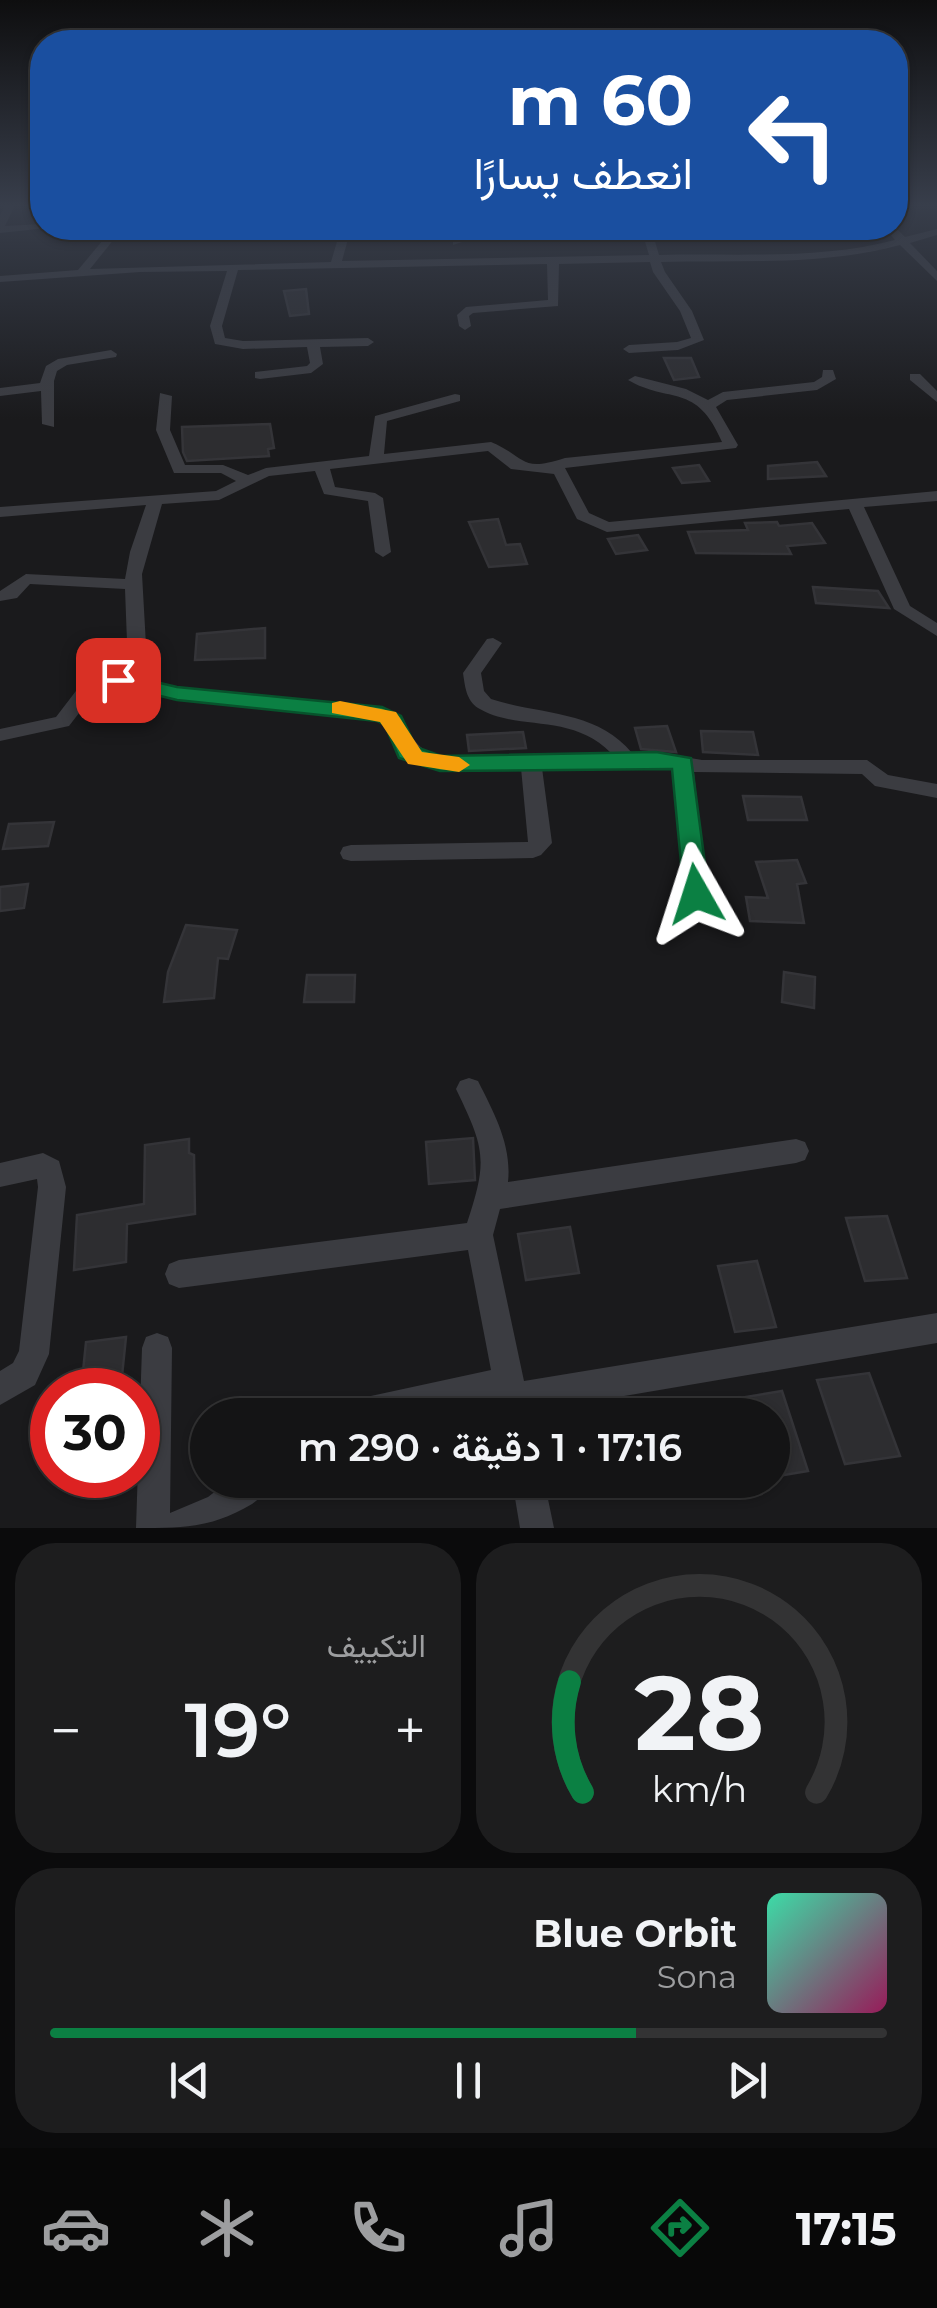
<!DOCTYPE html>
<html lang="ar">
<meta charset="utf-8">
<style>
:root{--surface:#141415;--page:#1d1d1e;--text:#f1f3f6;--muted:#9d9ea0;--line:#333334;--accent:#0b8043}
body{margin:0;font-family:Montserrat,Vazirmatn,sans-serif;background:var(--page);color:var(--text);direction:rtl;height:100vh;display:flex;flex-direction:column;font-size:38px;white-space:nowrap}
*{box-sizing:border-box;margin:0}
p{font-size:32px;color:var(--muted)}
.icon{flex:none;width:55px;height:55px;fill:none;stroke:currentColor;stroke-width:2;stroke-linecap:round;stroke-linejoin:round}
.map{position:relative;height:1528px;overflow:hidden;direction:ltr}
.drawer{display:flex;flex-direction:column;gap:15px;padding:15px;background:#0b0b0c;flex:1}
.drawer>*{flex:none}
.hud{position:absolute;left:30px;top:30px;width:878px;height:210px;border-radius:40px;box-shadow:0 2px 8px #0004,0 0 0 2px var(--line);direction:rtl;background:#1a4fa0;color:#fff;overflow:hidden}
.speed{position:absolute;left:30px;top:1368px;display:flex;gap:20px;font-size:50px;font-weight:700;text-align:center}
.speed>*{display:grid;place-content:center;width:130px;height:130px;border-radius:50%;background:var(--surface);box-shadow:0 2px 8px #0004,0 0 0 2px var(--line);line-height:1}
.speed .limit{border:15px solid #d22;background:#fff;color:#111}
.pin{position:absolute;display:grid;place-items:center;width:85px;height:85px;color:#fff;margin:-42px;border-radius:20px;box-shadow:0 5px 15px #0006}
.me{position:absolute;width:110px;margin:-55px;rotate:354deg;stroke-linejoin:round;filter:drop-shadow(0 0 8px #0008)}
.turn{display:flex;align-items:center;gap:35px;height:210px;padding:0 50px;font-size:45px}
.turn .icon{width:130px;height:130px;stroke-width:2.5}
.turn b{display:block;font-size:70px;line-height:85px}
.big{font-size:75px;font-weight:600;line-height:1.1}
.drawer .tile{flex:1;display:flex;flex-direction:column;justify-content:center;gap:15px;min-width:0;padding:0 35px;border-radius:40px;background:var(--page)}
.drawer .dial{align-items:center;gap:0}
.dial svg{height:260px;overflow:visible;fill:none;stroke:var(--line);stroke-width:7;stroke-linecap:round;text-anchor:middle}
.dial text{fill:var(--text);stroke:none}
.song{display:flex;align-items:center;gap:30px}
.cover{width:120px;height:120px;border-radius:15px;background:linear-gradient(135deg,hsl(160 70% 55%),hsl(330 70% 35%))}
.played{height:10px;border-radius:5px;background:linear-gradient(90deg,var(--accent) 70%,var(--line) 70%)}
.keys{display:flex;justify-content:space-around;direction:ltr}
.heat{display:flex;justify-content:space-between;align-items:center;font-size:55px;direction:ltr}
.drawer .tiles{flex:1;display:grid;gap:15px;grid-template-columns:1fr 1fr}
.tile:last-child{grid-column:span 2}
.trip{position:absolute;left:190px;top:1398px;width:600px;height:100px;border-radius:50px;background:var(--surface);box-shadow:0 2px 8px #0004,0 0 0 2px var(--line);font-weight:600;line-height:100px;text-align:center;direction:rtl}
.tab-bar{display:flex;height:160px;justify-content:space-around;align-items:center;background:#080808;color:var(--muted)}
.tab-bar .icon{width:70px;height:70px}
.tab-bar .current{color:var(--accent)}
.tab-bar b{font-size:45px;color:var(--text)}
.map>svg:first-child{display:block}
</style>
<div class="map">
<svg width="937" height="1528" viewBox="0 0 937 1528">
<rect width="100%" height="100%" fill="#1a1a1c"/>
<!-- building -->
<g fill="#2d2d30" stroke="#343438" stroke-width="2.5">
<path d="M306,289L309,314L290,316L284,291Z"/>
<path d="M664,358H691L699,377L674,380Z"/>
<path d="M270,424L274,448L268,449L269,456L187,461L183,452L182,427Z"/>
<path d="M817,462L826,476L768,479V466Z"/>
<path d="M699,465L709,481L682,483L673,468Z"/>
<path d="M498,519L506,545L520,544L527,564L489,567L469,522Z"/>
<path d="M777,522L779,526L812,523L825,543L787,546L791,554L696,553L688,532L748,530L745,523Z"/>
<path d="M638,535L647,550L616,554L608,539Z"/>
<path d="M813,587L878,591L889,608L816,603Z"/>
<path d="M265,628V658L195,660L197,634Z"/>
<path d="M667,726L676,752L641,749L635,728Z"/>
<path d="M701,731L753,732L758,755L703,752Z"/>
<path d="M523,732L526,748L469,751L467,735Z"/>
<path d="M743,796L801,797L807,820H748Z"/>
<path d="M54,822L48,846L3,849L9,824Z"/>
<path d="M797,860L806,883L797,884L804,923L750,921L746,897L768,898L756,862Z"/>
<path d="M28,884L24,908L0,911V887Z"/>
<path d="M186,925L237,930L228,959L218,958L214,998L164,1002L168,972Z"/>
<path d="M784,972L815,977L814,1008L782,1002Z"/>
<path d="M307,975H355L354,1002H304Z"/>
<path d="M473,1138L475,1180L429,1184L426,1142Z"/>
<path d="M189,1139V1153L194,1155L195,1214L127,1224L126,1262L74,1270L77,1215L144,1204L145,1145Z"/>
<path d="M887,1216L907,1278L865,1281L846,1218Z"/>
<path d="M570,1227L579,1273L526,1280L518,1234Z"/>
<path d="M757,1261L776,1327L735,1332L718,1266Z"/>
<path d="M126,1337L122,1376L82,1381L86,1342Z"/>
<path d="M869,1373L900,1456L845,1464L817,1380Z"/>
<path d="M782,1391L808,1471L772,1477V1415H738L734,1399Z"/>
</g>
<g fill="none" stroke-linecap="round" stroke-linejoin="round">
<!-- minor -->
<g fill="#3b3c41" fill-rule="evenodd">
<path d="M5,205H15L5,226L42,224V228H47L0,233V215Z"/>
<path d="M895,227L905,237L937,229V235L910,243L937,271V281L900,245C823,266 740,260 661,262L665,272L692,311L704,340L678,350L629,353L623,349L629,345L677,342L691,338L680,311L653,272L650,262L559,264L558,306L473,313L469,316L471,326L465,330L459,326L457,315L466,307L548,300L547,264L238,270L222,326L225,338L243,341L368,338L374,342L368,346L320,347L323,364L311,373L260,379L255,378V372L307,366L310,363L307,347L243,349L215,344L210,326L227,271L140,272L0,282V276L78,270L113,228H123L90,269L331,262L341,228H351L342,261L649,255L643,235L542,238L537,235L542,232L641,228H651L659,255C737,253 820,260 895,240L885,228Z"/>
<path d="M464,228H474V238L453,245V241L464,236Z"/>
<path d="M111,350L117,354L116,357L67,365L57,371L54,381V427L42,424L41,391L0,396V388L40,383L46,366L58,359Z"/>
<path d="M823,370H833L836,379L817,390L727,400L716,407L738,445L736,448L565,468L589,513L609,522L937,491V501L864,507L910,606L937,623V636L894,609L849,509L607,532L577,519L554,474L511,469L488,451L330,469L335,487L375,493L383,498L391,552L383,557L375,552L368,501L324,494L315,471L269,476L219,500L162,504L142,574L147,663L142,675L135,678L177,688L382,708C413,719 405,748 440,756L611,753C571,712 518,732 478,708C466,700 465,686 463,673L487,639L493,638L502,643L481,673L484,691L491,699C540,715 597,710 632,753L656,752L702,760H867L888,775L937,784V798L875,786L862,774L694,772L707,893L704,899H688L685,893L674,769L656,766L542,768L552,843L541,855L533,858L351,861L343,859L340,853L343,847L351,845L528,842L521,768C488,769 433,780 405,757C391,747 392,729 377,720L177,700L117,685L93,695L69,726L0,741V729L56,717L79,687L128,668L125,589L30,584L17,598L0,601V591L26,574L125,579L130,552L146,505L0,517V507L216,491L236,481L221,473H174L156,430L160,393L172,396L170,430L185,465H223L248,475L266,468L369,456L375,416L455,394L460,395V401L387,421L384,454L491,442C527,457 519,473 565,458L722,442C697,382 669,404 628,380L635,376L686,389L708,400L723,392L814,382L822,377Z"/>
<path d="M910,374H920L937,391V402L910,380Z"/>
<path d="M469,1078L478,1081C494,1113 512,1145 508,1182L796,1139L805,1142L809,1151L805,1160L796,1163L500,1209L493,1235L524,1381L937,1313V1343L530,1412L531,1415H499L496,1400L429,1415H341L346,1404L357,1399L491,1370L468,1250L179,1288L169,1284L165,1274L169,1264L179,1260L467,1223C488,1160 485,1149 456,1089L460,1081Z"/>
<path d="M43,1153L59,1161L66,1187L49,1354L35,1385L0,1405V1371L13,1363L19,1351L38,1187L37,1179L0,1187V1163Z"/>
<path d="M157,1333L168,1337L172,1348L170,1513L208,1497L230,1480H272C268,1492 261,1497 252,1504C211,1528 186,1528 136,1528L142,1348L146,1337Z"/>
<path d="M512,1480H544L554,1528H520Z"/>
</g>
</g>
<!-- sky -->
<linearGradient id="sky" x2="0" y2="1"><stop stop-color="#0e0e0f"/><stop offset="0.49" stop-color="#383e4b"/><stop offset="1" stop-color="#383e4b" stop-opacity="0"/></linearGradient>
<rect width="937" height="419" fill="url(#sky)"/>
<!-- route -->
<path fill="#0b8043" stroke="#07532c" stroke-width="2.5" d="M118,673L177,687L382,707L401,716L416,747L441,756L656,752L691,758L709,894L696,903L684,894L672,769L440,771L399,758L385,725L377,721L177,700L110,684L107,680Z"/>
<!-- slow -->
<path fill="#f59e0b" d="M340,701L396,712L422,752L459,757L470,765L459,772L408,764L380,722L332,713V703Z"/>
</svg>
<div class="speed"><div class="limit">30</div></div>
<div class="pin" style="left:118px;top:680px;background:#d93025"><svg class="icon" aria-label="arrive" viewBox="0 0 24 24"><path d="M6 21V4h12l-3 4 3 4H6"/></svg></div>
<svg class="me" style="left:696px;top:894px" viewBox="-20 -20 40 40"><path d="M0-17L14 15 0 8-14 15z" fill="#0b8043" stroke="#fff" stroke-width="4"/></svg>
<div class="trip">17:16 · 1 دقيقة · 290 m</div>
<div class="hud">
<div class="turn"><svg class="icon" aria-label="left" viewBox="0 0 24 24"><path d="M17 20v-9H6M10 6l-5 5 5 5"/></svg><div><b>60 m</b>انعطف يسارًا</div></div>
</div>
</div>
<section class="drawer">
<div class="tiles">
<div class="tile dial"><svg viewBox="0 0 100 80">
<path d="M14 69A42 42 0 1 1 86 69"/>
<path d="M14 69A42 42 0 0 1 10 35" stroke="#0b8043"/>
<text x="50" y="56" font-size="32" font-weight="700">28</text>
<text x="50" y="72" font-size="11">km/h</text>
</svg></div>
<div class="tile"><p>التكييف</p>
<div class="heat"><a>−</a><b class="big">19°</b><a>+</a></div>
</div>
<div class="tile">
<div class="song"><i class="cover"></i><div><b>Blue Orbit</b><p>Sona</p></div></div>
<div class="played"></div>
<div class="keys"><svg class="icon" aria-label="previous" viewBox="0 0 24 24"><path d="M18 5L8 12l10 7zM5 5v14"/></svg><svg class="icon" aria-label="pause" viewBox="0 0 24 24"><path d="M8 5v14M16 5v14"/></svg><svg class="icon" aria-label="next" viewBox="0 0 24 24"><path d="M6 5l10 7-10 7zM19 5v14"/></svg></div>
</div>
</div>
</section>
<nav class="tab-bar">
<b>17:15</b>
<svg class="icon current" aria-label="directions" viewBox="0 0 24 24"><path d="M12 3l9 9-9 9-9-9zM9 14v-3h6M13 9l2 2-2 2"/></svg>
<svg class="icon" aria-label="music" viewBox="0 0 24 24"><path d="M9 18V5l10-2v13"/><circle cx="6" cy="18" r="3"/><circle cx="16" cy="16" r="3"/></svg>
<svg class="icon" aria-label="phone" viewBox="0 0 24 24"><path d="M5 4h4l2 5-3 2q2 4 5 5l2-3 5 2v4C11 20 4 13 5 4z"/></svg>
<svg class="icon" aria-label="climate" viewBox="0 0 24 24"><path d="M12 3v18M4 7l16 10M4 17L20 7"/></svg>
<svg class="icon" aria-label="car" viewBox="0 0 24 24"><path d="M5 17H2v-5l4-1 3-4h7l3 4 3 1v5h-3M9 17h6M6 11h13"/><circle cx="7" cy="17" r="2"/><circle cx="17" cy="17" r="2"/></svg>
</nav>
